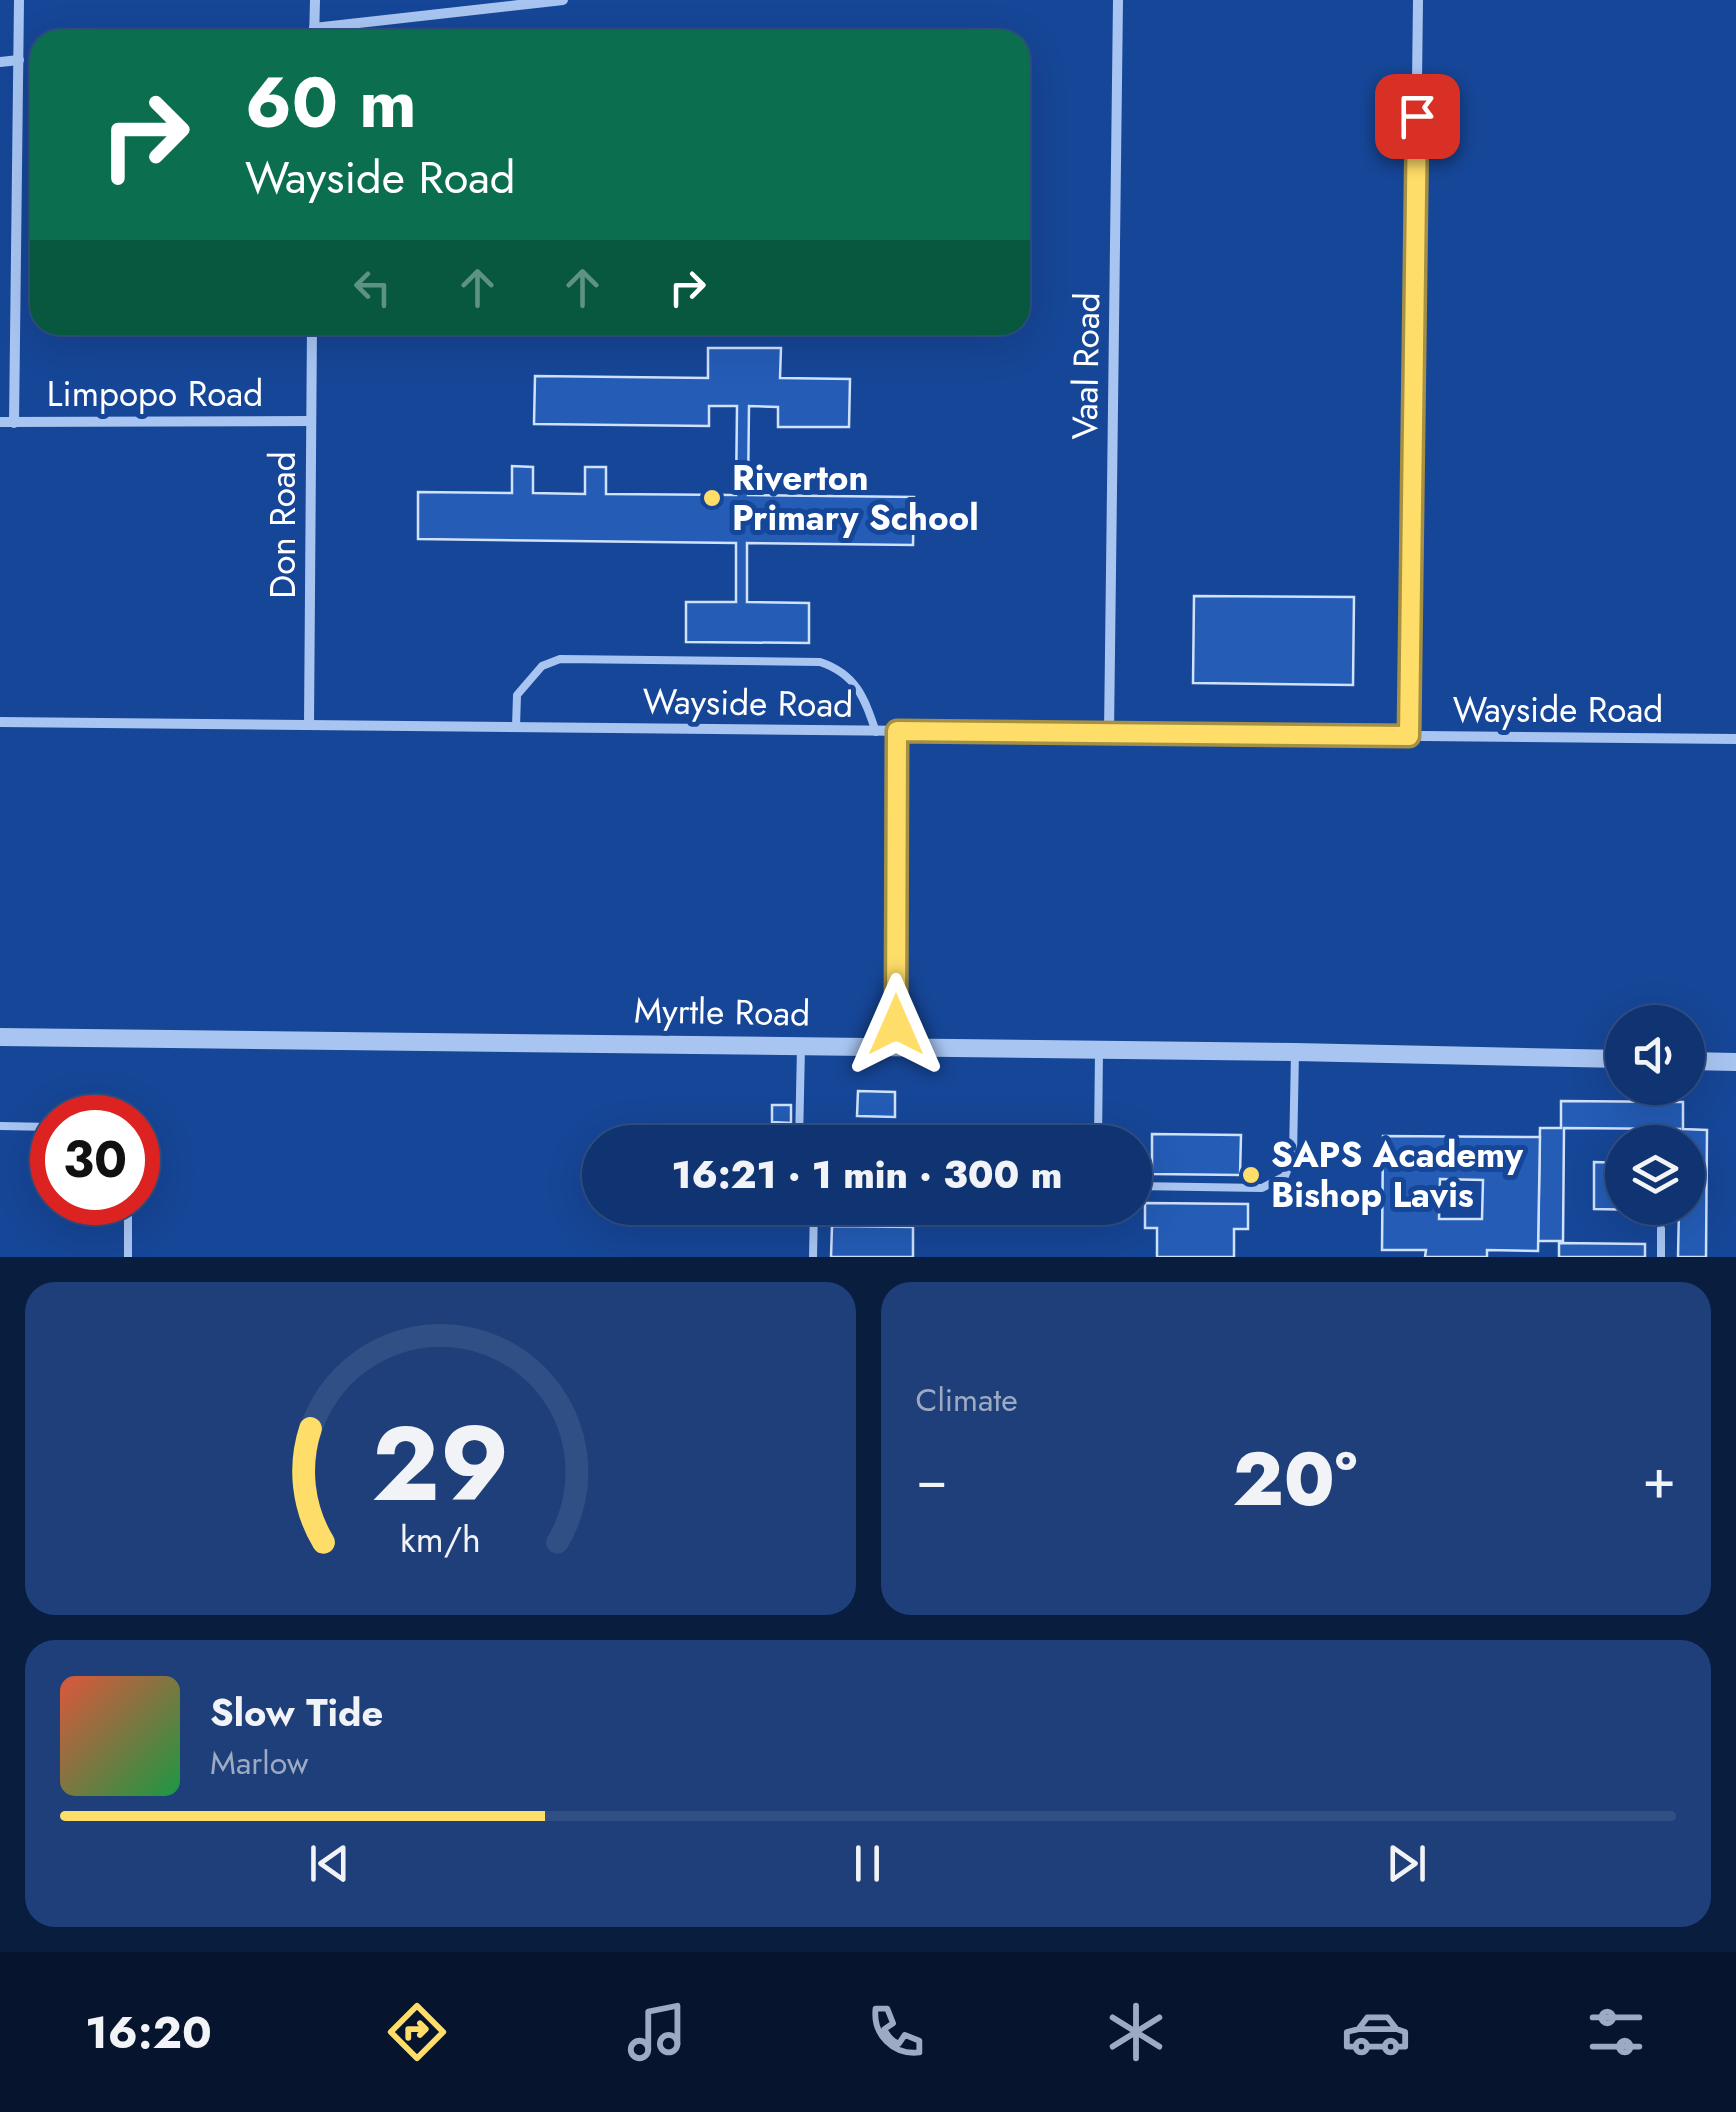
<!DOCTYPE html>
<meta charset="utf-8">
<style>
:root{--surface:#103471;--page:#1e3f79;--text:#f1f3f6;--muted:#9caac3;--line:#304f84;--accent:#ffdd69}
body{margin:0;font-family:Jost,sans-serif;background:var(--page);color:var(--text);height:100vh;display:flex;flex-direction:column;font-size:38px;white-space:nowrap}
*{box-sizing:border-box;margin:0}
p{font-size:32px;color:var(--muted)}
.icon{flex:none;width:55px;height:55px;fill:none;stroke:currentColor;stroke-width:2;stroke-linecap:round;stroke-linejoin:round}
.map{position:relative;height:1257px;overflow:hidden}
.panel{display:flex;flex-direction:column;gap:25px;padding:25px;background:#091d3e;flex:1}
.panel>*{flex:none}
.banner{position:absolute;left:30px;top:30px;width:1000px;height:305px;border-radius:30px;box-shadow:0 10px 40px #0002,0 0 0 2px var(--line);background:#0b6e4f;color:#fff;overflow:hidden}
.tools{position:absolute;left:1605px;top:1005px;display:grid;gap:20px}
.tools a{display:grid;place-items:center;width:100px;height:100px;border-radius:50%;background:var(--surface);box-shadow:0 10px 40px #0002,0 0 0 2px var(--line);font-size:50px}
.speed{position:absolute;left:30px;top:1095px;display:flex;gap:20px;font-size:50px;font-weight:700;text-align:center}
.speed>*{display:grid;place-content:center;width:130px;height:130px;border-radius:50%;background:var(--surface);box-shadow:0 10px 40px #0002,0 0 0 2px var(--line);line-height:1}
.speed .limit{border:15px solid #d22;background:#fff;color:#111}
.pin{position:absolute;display:grid;place-items:center;width:85px;height:85px;color:#fff;margin:-42px;border-radius:20px;box-shadow:0 5px 15px #0006}
.me{position:absolute;width:110px;margin:-55px;rotate:0deg;stroke-linejoin:round;filter:drop-shadow(0 0 8px #0008)}
.turn{display:flex;align-items:center;gap:35px;height:210px;padding:0 50px;font-size:45px}
.turn .icon{width:130px;height:130px;stroke-width:2.5}
.turn b{display:block;font-size:70px;line-height:85px}
.lanes{display:flex;align-items:center;height:95px;padding:0 50px;background:#0003;justify-content:center;gap:50px;direction:ltr}
.lanes .off{opacity:.35}
.big{font-size:75px;font-weight:800;line-height:1.1}
.panel .card{flex:1;display:flex;flex-direction:column;justify-content:center;gap:15px;min-width:0;padding:0 35px;border-radius:30px;background:var(--page)}
.panel .dial{align-items:center;gap:0}
.dial svg{height:260px;overflow:visible;fill:none;stroke:var(--line);stroke-width:7;stroke-linecap:round;text-anchor:middle}
.dial text{fill:var(--text);stroke:none}
.song{display:flex;align-items:center;gap:30px}
.cover{width:120px;height:120px;border-radius:15px;background:linear-gradient(135deg,hsl(10 70% 55%),hsl(140 70% 35%))}
.played{height:10px;border-radius:5px;background:linear-gradient(90deg,var(--accent) 30%,var(--line) 30%)}
.keys{display:flex;justify-content:space-around;direction:ltr}
.heat{display:flex;justify-content:space-between;align-items:center;font-size:55px;direction:ltr}
.panel .tiles{flex:1;display:grid;gap:25px;grid-template-columns:1fr 1fr}
.card:last-child{grid-column:span 2}
.trip{position:absolute;left:582px;top:1125px;width:570px;height:100px;border-radius:50px;background:var(--surface);box-shadow:0 10px 40px #0002,0 0 0 2px var(--line);font-weight:800;line-height:100px;text-align:center}
.tab-bar{display:flex;height:160px;justify-content:space-around;align-items:center;background:#06152d;color:var(--muted)}
.tab-bar .icon{width:70px;height:70px}
.tab-bar .current{color:var(--accent)}
.tab-bar b{font-size:45px;color:var(--text)}
.map>svg:first-child{display:block}
</style>
<div class="map">
<svg width="1736" height="1257" viewBox="0 0 1736 1257">
<rect width="100%" height="100%" fill="#164697"/>
<!-- building -->
<g fill="#245cb6" stroke="#d0e1fc" stroke-width="2.5" fill-rule="evenodd">
<path d="M708,348H781L780,378L850,379L849,427H778V407L749,406L748,495L914,497L913,545L747,543V602L809,603V643L686,642V602H736V543L418,539V492L512,493V466L533,467V493L585,494V467H606V494L736,495L737,406H709V426L534,424L535,376L708,378Z"/>
<path d="M1194,596L1354,597L1353,685L1193,683Z"/>
<path d="M858,1091L895,1092V1117L857,1116Z"/>
<path d="M1561,1101L1683,1102V1129L1707,1130L1706,1257H1678L1679,1208H1688V1142H1679L1680,1129L1564,1128L1563,1241H1538L1540,1128H1561Z"/>
<path d="M772,1105H791V1123L772,1122Z"/>
<path d="M986,1133L1006,1134L1014,1142H976Z"/>
<path d="M1152,1134L1241,1135L1240,1175L1152,1174Z"/>
<path d="M1383,1136L1540,1137L1538,1251L1487,1250V1257H1425L1426,1250H1382ZM1440,1179L1483,1180L1482,1219H1439Z"/>
<path d="M1594,1162L1622,1163V1208L1646,1210L1594,1209Z"/>
<path d="M1145,1203L1248,1204V1229H1234V1257H1157V1228H1145Z"/>
<path d="M832,1226L913,1227V1257H831Z"/>
<path d="M1559,1243L1645,1244V1257H1559Z"/>
</g>
<g fill="none" stroke-linecap="round" stroke-linejoin="round">
<!-- service -->
<g stroke="#a8c5f2" stroke-width="8">
<path d="M516,727L517,695L542,666L560,659L820,662C856,674 864,697 876,732"/>
<path d="M0,1126L52,1127"/>
<path d="M799,1142L801,1047"/>
<path d="M1098,1142L1099,1050"/>
<path d="M1135,1186L1262,1188L1285,1176L1293,1156L1295,1052"/>
<path d="M128,1257V1202"/>
<path d="M813,1257L814,1208"/>
<path d="M1661,1257V1229"/>
</g>
<!-- minor -->
<g stroke="#a8c5f2" stroke-width="10">
<path d="M314,28L563,0"/>
<path d="M314,40L315,0"/>
<path d="M0,62L19,60"/>
<path d="M0,422L311,421"/>
<path d="M14,423L19,0"/>
<path d="M0,722L1736,739"/>
<path d="M309,725L312,325"/>
<path d="M1109,733L1118,0"/>
<path d="M1409,736L1418,0"/>
<path d="M895,1047L897,731"/>
</g>
<!-- tertiary -->
<g stroke="#a8c5f2" stroke-width="18">
<path d="M0,1037L1295,1052L1622,1059"/>
<path d="M1688,1061L1736,1062"/>
</g>
</g>
<g fill="none" stroke-linecap="round" stroke-linejoin="round">
<!-- route casing -->
<g stroke="#a69044" stroke-width="25">
<path id="route" d="M896,1025L897,731L1409,736L1417,116"/>
</g>
<!-- route -->
<use href="#route" stroke="#ffdd69" stroke-width="18"/>
</g>
<!-- markers -->
<g fill="#ffdd69" stroke="#164697" stroke-width="4">
<circle cx="712" cy="498" r="10"/>
<circle cx="1251" cy="1175" r="10"/>
</g>
<g text-anchor="middle" dominant-baseline="central" stroke-width="10" stroke-linejoin="round" paint-order="stroke">
<!-- street labels -->
<g font-size="35" fill="#fff" stroke="#164697">
<text transform="translate(1086 366) rotate(-89)">Vaal Road</text>
<text x="155" y="394">Limpopo Road</text>
<text transform="translate(283 525) rotate(-90)">Don Road</text>
<text transform="translate(748 703) rotate(1)">Wayside Road</text>
<text x="1558" y="710">Wayside Road</text>
<text transform="translate(722 1012) rotate(1)">Myrtle Road</text>
</g>
<!-- poi labels -->
<g font-size="35" font-weight="bold" fill="#fff" stroke="#164697" text-anchor="start">
<text x="732" y="478">Riverton<tspan x="732" dy="40">Primary School</tspan></text>
<text x="1271" y="1155">SAPS Academy<tspan x="1271" dy="40">Bishop Lavis</tspan></text>
</g>
</g>
</svg>
<div class="tools">
<a><svg class="icon" aria-label="sound" viewBox="0 0 24 24"><path d="M4 9h4l5-4v14l-5-4H4zM17 9q2 3 0 6"/></svg></a>
<a><svg class="icon" aria-label="layers" viewBox="0 0 24 24"><path d="M12 4l9 5-9 5-9-5zM3 14l9 5 9-5"/></svg></a>
</div>
<div class="speed"><div class="limit">30</div></div>
<div class="pin" style="left:1417px;top:116px;background:#d93025"><svg class="icon" aria-label="arrive" viewBox="0 0 24 24"><path d="M6 21V4h12l-3 4 3 4H6"/></svg></div>
<svg class="me" style="left:896px;top:1025px" viewBox="-20 -20 40 40"><path d="M0-17L14 15 0 8-14 15z" fill="#ffdd69" stroke="#fff" stroke-width="4"/></svg>
<div class="trip">16:21 · 1 min · 300 m</div>
<div class="banner">
<div class="turn"><svg class="icon" aria-label="right" viewBox="0 0 24 24"><path d="M7 20v-9h11M14 6l5 5-5 5"/></svg><div><b>60 m</b>Wayside Road</div></div>
<div class="lanes"><svg class="icon off" aria-label="left" viewBox="0 0 24 24"><path d="M17 20v-9H6M10 6l-5 5 5 5"/></svg><svg class="icon off" aria-label="ahead" viewBox="0 0 24 24"><path d="M12 20V5M6 11l6-6 6 6"/></svg><svg class="icon off" aria-label="ahead" viewBox="0 0 24 24"><path d="M12 20V5M6 11l6-6 6 6"/></svg><svg class="icon" aria-label="right" viewBox="0 0 24 24"><path d="M7 20v-9h11M14 6l5 5-5 5"/></svg></div>
</div>
</div>
<section class="panel">
<div class="tiles">
<div class="card dial"><svg viewBox="0 0 100 80">
<path d="M14 69A42 42 0 1 1 86 69"/>
<path d="M14 69A42 42 0 0 1 10 34" stroke="#ffdd69"/>
<text x="50" y="56" font-size="32" font-weight="700">29</text>
<text x="50" y="72" font-size="11">km/h</text>
</svg></div>
<div class="card"><p>Climate</p>
<div class="heat"><a>−</a><b class="big">20°</b><a>+</a></div>
</div>
<div class="card">
<div class="song"><i class="cover"></i><div><b>Slow Tide</b><p>Marlow</p></div></div>
<div class="played"></div>
<div class="keys"><svg class="icon" aria-label="previous" viewBox="0 0 24 24"><path d="M18 5L8 12l10 7zM5 5v14"/></svg><svg class="icon" aria-label="pause" viewBox="0 0 24 24"><path d="M8 5v14M16 5v14"/></svg><svg class="icon" aria-label="next" viewBox="0 0 24 24"><path d="M6 5l10 7-10 7zM19 5v14"/></svg></div>
</div>
</div>
</section>
<nav class="tab-bar">
<b>16:20</b>
<svg class="icon current" aria-label="directions" viewBox="0 0 24 24"><path d="M12 3l9 9-9 9-9-9zM9 14v-3h6M13 9l2 2-2 2"/></svg>
<svg class="icon" aria-label="music" viewBox="0 0 24 24"><path d="M9 18V5l10-2v13"/><circle cx="6" cy="18" r="3"/><circle cx="16" cy="16" r="3"/></svg>
<svg class="icon" aria-label="phone" viewBox="0 0 24 24"><path d="M5 4h4l2 5-3 2q2 4 5 5l2-3 5 2v4C11 20 4 13 5 4z"/></svg>
<svg class="icon" aria-label="climate" viewBox="0 0 24 24"><path d="M12 3v18M4 7l16 10M4 17L20 7"/></svg>
<svg class="icon" aria-label="car" viewBox="0 0 24 24"><path d="M5 17H2v-5l4-1 3-4h7l3 4 3 1v5h-3M9 17h6M6 11h13"/><circle cx="7" cy="17" r="2"/><circle cx="17" cy="17" r="2"/></svg>
<svg class="icon" aria-label="filters" viewBox="0 0 24 24"><path d="M4 7h16M4 17h16"/><circle cx="9" cy="7" r="2"/><circle cx="15" cy="17" r="2"/></svg>
</nav>
